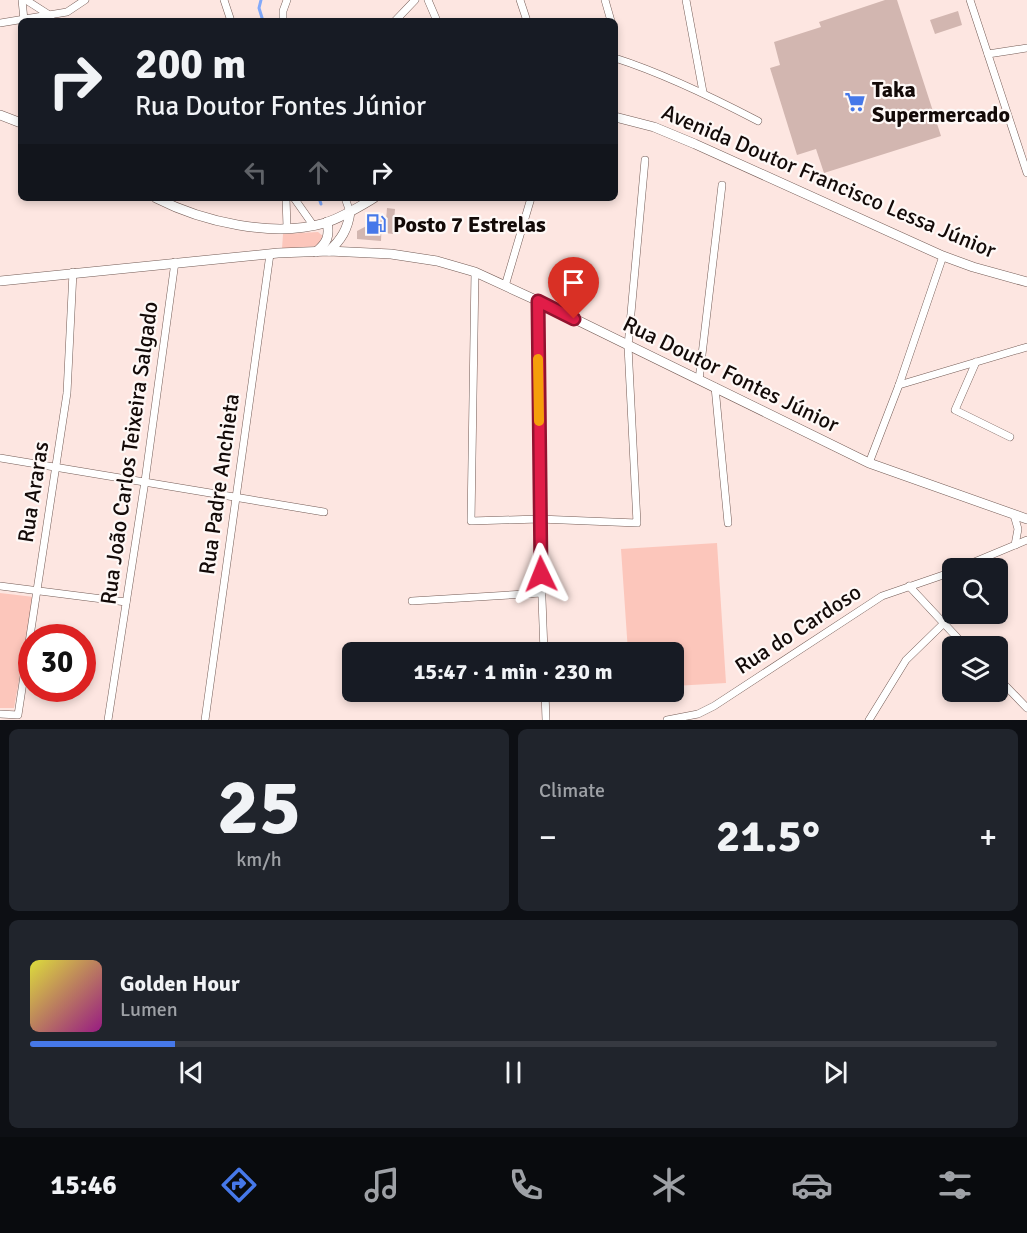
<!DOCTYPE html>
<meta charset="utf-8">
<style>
:root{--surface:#171b24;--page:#20242c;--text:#f1f3f6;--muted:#9ea1a6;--line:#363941;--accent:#4678e9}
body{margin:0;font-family:Signika,sans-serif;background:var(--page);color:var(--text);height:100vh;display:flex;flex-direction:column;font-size:22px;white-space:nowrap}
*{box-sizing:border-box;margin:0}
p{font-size:20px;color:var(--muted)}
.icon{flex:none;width:33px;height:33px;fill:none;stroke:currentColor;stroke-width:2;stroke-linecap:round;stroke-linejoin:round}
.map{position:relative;height:720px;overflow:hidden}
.sheet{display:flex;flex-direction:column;gap:9px;padding:9px;background:#0d0f14;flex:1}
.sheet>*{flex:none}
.hud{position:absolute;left:18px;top:18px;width:600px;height:183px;border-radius:9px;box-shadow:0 3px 9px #0003;background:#171b24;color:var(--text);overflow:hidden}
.buttons{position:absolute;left:942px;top:558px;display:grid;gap:12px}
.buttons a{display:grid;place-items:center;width:66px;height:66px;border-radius:9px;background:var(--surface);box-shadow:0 3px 9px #0003;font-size:30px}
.speed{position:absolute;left:18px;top:624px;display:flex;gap:12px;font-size:30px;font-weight:700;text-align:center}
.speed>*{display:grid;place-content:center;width:78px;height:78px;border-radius:50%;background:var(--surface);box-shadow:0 3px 9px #0003;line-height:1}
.speed .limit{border:9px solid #d22;background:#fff;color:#111}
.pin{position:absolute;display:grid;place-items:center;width:51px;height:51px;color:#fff;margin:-62px -26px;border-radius:50% 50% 50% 0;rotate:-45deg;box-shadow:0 0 6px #0007}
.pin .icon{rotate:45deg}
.me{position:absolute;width:66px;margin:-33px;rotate:358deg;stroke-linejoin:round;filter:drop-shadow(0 0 4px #0008)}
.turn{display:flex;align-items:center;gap:21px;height:126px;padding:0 18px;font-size:27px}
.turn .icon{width:78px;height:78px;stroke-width:2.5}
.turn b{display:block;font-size:42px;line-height:51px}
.lanes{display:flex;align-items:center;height:57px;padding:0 18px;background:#0003;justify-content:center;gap:30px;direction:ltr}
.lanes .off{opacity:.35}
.big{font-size:45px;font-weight:700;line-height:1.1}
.sheet .tile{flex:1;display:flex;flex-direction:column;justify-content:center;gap:9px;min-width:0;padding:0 21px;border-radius:9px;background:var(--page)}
.sheet .dial{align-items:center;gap:0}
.dial b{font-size:78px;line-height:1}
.song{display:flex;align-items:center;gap:18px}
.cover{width:72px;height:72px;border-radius:9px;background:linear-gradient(135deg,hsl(60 70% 55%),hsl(310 70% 35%))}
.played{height:6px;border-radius:3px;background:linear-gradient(90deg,var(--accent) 15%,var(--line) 15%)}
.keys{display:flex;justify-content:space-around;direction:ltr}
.heat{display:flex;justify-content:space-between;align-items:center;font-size:33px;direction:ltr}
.sheet .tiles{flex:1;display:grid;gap:9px;grid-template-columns:1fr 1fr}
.tile:last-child{grid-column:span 2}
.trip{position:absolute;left:342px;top:642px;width:342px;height:60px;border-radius:9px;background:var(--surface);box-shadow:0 3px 9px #0003;font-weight:700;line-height:60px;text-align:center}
.dock{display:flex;height:96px;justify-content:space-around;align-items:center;background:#090b0e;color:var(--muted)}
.dock .icon{width:42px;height:42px}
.dock .current{color:var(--accent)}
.dock b{font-size:27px;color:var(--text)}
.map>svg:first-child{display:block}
</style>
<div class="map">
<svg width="1027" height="720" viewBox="0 0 1027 720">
<rect width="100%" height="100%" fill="#fde6e1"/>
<!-- green -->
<g fill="#fcc6bb">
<path d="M318,232L324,237L317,246L282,249L283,234Z"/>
<path d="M717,543L726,683L674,686V652H628L621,549Z"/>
<path d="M0,593L34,597L14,708H0Z"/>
</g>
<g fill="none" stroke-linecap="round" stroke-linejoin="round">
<!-- stream -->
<g stroke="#82a9fa" stroke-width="3">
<path d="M261,0L259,8L263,21"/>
<path d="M319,198L321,204"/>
</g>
</g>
<!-- building -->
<g fill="#d2b6b0">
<path d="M885,0H897L941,136L824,173L816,149L797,155L770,68L780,65L774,42L821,27L819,22Z"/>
<path d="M958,11L962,25L935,34L930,20Z"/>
<path d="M387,208L395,209L393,234L385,233Z"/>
<path d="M382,218L381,241L357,239V231Z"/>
</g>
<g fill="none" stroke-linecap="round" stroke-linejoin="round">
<!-- minor casing -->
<g stroke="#735b55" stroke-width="8">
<g id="minor">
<path d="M22,0L24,20"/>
<path d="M26,0L51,16"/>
<path d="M224,0L231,21"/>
<path d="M428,0L437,21"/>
<path d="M520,0L527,21"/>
<path d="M605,0L611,21"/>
<path d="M686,0L703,92"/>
<path d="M970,0L1027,173"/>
<path d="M283,21V11L287,0"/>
<path d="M395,21L415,0"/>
<path d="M0,23L67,12L85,0"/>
<path d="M988,54L1027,48"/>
<path d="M615,58C665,74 712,97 758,121"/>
<path d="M286,198L287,227"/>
<path d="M294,198L313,225"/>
<path d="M345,198L350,212"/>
<path d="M475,272L471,521L539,519L637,523L628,346L645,160"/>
<path d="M505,286L531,198"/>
<path d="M538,301L539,519L544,652"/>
<path d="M976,362L955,410L1010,437"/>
<path d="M699,380L722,185"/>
<path d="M899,385L1027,347"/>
<path d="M715,387L728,523"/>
<path d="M0,458L324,512"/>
<path d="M869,463L899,385L943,256"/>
<path d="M1014,515L1018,529L1015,545"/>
<path d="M960,568L1027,540"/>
<path d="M0,586L126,602"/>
<path d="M909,586L965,646"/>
<path d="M412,601L542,593"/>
<path d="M998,678L1027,708"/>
<path d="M545,692L546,720"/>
<path d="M0,714L18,715L67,393L73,272"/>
<path d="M108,720L145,481L175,262"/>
<path d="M205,720L270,254"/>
<path d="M667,720L698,714L714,706L882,596L952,572"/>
<path d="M869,720L906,660L943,624"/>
</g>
</g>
<!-- tertiary casing -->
<g stroke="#735b55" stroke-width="10">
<g id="tertiary">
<path d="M0,115L21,123"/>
<path d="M615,117L654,127L695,144L943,256L973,267L1027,282"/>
<path d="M156,198C203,222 273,238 325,223C343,217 359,207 374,198"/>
<path d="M329,251C341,240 348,229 350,212"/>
<path d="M316,252C327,243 330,236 327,222"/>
<path d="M0,281L278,253L329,251L391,254L437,261L475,272L538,301L869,463L1027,519"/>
</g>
</g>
<!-- minor -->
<use href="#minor" stroke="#fff" stroke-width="7"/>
<!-- tertiary -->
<use href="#tertiary" stroke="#fff" stroke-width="9"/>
</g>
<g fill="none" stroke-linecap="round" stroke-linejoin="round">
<!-- route casing -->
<g stroke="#92132f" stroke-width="15">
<path id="route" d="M541,574L538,301L574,319"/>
</g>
<!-- route -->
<use href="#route" stroke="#e11d48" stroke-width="10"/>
<!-- slow -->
<path stroke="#f59e0b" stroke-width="10" d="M538,359L539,421"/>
</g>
<!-- icons -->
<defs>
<g id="supermarket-bare" transform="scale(1.62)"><path d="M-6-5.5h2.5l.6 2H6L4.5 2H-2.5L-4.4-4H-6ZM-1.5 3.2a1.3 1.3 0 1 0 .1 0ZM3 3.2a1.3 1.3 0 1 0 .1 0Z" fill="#4678e9" stroke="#fef8f6" stroke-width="2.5" paint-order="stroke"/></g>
<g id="fuel-bare" transform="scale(1.62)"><path d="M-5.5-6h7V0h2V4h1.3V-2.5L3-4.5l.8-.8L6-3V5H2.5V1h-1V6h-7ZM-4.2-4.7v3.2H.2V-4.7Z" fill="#4678e9" stroke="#fef8f6" stroke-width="2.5" paint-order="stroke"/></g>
</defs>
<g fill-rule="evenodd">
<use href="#supermarket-bare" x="855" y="102"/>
<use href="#fuel-bare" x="376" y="224"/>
</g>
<g text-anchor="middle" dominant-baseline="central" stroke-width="4.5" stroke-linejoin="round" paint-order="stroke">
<!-- poi labels -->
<g font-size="22" font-weight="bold" fill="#130a08" stroke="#fef8f6" text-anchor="start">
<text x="872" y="89">Taka<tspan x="872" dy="25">Supermercado</tspan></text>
<text x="393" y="224">Posto 7 Estrelas</text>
</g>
<!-- street labels -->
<g font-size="22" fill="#130a08" stroke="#fef8f6">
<text transform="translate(829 181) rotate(23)">Avenida Doutor Francisco Lessa Júnior</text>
<text transform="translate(731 374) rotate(26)">Rua Doutor Fontes Júnior</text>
<text transform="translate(129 453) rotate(-82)">Rua João Carlos Teixeira Salgado</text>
<text transform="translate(219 484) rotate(-82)">Rua Padre Anchieta</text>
<text transform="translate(33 492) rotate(-81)">Rua Araras</text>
<text transform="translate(798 629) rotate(-33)">Rua do Cardoso</text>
</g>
</g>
</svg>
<div class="buttons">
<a><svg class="icon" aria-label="search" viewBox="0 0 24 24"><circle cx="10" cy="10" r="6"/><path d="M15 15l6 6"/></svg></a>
<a><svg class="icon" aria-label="layers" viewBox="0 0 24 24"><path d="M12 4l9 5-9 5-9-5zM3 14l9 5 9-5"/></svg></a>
</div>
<div class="speed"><div class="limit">30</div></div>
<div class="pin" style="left:574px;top:319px;background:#d93025"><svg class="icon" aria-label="arrive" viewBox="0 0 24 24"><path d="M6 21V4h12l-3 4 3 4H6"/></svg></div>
<svg class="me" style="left:541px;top:574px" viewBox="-20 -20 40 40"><path d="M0-17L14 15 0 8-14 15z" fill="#e11d48" stroke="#fff" stroke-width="4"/></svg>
<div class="trip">15:47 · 1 min · 230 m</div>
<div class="hud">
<div class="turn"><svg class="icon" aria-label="right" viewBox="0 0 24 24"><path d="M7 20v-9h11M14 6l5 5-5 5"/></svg><div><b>200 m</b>Rua Doutor Fontes Júnior</div></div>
<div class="lanes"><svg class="icon off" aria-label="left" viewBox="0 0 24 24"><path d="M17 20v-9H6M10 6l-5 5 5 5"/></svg><svg class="icon off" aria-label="ahead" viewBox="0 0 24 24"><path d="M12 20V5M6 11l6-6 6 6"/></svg><svg class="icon" aria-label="right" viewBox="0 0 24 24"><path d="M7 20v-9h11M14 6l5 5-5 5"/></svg></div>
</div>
</div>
<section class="sheet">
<div class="tiles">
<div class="tile dial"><b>25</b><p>km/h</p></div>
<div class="tile"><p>Climate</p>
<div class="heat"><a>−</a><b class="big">21.5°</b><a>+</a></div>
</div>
<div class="tile">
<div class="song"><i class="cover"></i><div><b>Golden Hour</b><p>Lumen</p></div></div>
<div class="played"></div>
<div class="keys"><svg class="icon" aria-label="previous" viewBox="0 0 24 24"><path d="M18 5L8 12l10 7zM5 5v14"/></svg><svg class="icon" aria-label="pause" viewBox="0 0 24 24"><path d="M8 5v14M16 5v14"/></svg><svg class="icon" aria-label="next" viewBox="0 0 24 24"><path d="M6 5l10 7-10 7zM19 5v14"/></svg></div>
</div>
</div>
</section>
<nav class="dock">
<b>15:46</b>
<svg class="icon current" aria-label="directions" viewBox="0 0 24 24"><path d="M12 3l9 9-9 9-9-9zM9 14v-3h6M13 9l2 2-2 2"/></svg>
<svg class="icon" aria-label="music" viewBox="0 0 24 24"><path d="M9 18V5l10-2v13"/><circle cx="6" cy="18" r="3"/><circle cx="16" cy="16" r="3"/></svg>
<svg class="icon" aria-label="phone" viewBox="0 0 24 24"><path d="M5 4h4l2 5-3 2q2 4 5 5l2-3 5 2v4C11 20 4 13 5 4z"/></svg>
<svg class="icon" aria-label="climate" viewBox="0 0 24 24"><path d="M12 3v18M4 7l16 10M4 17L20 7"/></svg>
<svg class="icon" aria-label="car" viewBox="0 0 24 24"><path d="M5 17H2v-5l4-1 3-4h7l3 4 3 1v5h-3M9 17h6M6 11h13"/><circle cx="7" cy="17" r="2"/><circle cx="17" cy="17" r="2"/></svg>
<svg class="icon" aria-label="filters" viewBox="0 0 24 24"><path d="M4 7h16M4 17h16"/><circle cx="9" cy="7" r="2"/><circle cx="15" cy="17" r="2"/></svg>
</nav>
